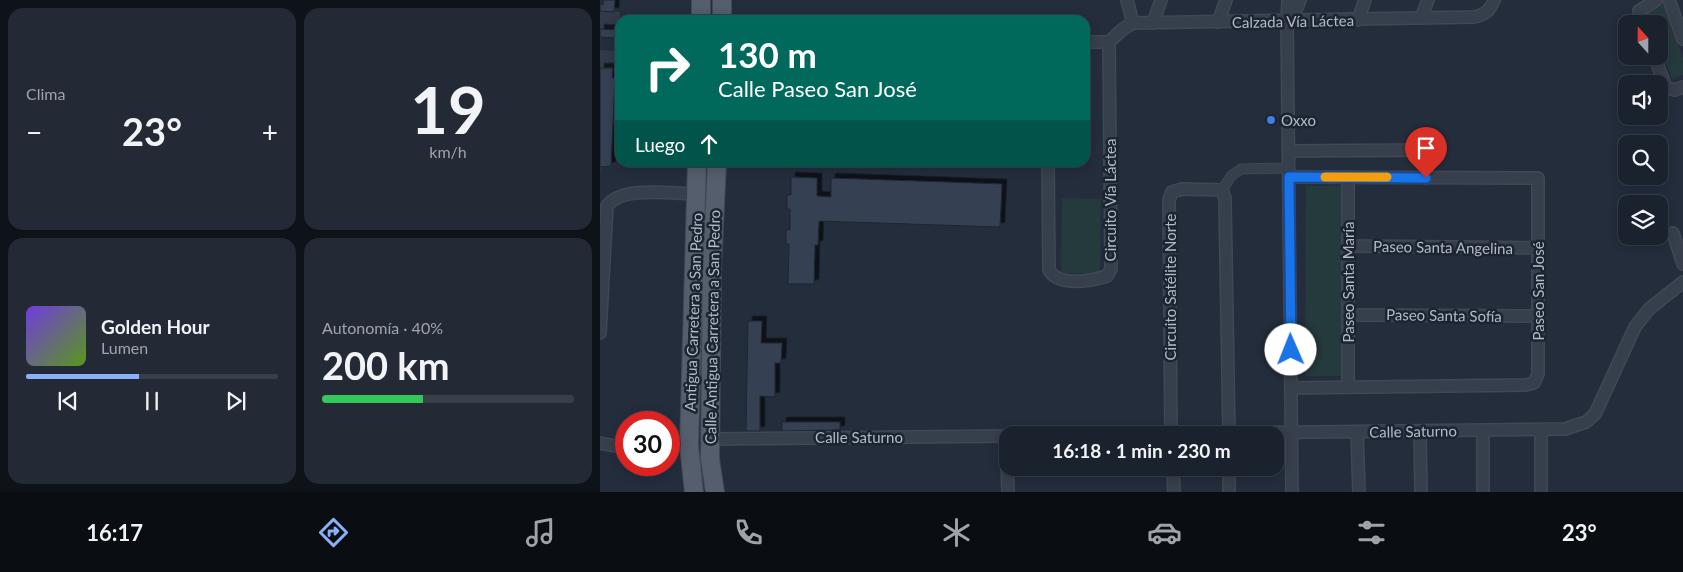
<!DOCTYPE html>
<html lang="es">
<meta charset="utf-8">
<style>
:root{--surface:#1a222d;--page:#232a35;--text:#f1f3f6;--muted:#9fa4aa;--line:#383f49;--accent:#89b1f6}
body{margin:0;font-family:Lato,sans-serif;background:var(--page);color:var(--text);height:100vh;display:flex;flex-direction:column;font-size:19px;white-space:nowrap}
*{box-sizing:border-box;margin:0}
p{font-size:16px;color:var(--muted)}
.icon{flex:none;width:28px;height:28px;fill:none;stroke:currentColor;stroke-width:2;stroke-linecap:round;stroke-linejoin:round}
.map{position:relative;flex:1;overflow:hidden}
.side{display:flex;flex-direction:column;gap:8px;padding:8px;background:#0e1319;width:600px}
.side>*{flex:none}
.banner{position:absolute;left:15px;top:15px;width:475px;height:152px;border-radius:15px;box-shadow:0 2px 12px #0003,0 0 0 1px var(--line);background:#00695c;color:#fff;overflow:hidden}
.needle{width:32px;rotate:339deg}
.controls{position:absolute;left:1018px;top:15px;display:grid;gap:10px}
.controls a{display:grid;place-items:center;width:50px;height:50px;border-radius:10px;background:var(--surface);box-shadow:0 2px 12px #0003,0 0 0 1px var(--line);font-size:25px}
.speed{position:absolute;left:15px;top:411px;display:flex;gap:10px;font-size:25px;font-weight:700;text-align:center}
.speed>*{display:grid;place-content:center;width:65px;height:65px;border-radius:50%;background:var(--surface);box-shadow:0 2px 12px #0003,0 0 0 1px var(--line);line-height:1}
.speed .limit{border:8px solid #d22;background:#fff;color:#111}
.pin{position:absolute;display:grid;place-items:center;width:42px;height:42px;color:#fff;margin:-51px -21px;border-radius:50% 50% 50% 0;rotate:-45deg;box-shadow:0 0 5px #0007}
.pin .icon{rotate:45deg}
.me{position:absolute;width:55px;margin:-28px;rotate:359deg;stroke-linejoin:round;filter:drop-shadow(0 0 4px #0008)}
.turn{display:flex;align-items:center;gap:18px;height:105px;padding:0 20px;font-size:22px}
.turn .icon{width:65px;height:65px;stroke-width:2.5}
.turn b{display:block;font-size:35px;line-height:42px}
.then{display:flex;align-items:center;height:48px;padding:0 20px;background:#0003;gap:10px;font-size:19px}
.big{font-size:38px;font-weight:700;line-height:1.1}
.side .widget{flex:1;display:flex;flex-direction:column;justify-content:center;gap:8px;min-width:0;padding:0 18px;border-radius:15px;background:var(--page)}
.side .dial{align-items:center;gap:0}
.dial b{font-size:65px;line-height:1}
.song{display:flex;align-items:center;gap:15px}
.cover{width:60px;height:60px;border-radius:8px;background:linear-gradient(135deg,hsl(260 70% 55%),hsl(90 70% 35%))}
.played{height:5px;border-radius:2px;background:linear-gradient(90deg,var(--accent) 45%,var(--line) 45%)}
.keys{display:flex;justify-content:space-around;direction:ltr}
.heat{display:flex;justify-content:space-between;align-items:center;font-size:28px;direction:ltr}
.charge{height:8px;border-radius:4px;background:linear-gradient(90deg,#34c759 40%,var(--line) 0)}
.side .tiles{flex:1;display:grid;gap:8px;grid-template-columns:repeat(2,1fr)}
.trip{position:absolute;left:399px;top:426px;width:285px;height:50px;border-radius:15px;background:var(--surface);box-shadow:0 2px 12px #0003,0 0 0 1px var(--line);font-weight:700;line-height:50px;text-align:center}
.dock{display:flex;height:80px;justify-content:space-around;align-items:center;background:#0a0e12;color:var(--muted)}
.dock .icon{width:35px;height:35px}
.dock .on{color:var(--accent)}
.dock b{font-size:22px;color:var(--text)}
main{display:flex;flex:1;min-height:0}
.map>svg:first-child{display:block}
</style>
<main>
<section class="side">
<div class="tiles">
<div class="widget"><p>Clima</p>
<div class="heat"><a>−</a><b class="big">23°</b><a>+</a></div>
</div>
<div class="widget dial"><b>19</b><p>km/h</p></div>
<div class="widget">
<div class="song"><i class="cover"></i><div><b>Golden Hour</b><p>Lumen</p></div></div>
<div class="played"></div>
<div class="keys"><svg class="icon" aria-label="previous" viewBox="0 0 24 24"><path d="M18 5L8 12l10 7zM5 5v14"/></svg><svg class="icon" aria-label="pause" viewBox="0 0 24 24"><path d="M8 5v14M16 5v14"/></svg><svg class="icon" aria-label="next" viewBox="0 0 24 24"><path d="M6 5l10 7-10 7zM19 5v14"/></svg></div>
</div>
<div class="widget"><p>Autonomía · 40%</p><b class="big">200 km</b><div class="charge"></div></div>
</div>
</section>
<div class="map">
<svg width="1083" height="492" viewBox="0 0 1083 492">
<defs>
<filter id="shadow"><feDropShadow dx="4.5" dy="-4.5" stdDeviation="0" flood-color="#0009"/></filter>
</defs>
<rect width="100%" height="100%" fill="#232d3c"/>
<!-- airport -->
<g fill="#313a49">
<path d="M0,11L20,12L18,38L1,36L0,44Z"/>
<path d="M0,50L17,51L11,166L1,167L0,173Z"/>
</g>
<!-- green -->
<g fill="#253a3d">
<path d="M1063,4L1083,58V75L1072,79L1059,43V24H1052L1047,10Z"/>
<path d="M706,186H742L741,376H705Z"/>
<path d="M462,198L501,199L500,274L461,273Z"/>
</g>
<!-- building -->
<g fill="#354152" stroke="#1e2633" filter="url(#shadow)">
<path d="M3,0H15L14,12L0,11V4L3,5Z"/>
<path d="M0,29L19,30L18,38L0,37Z"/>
<path d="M0,68H13L12,78H15L11,166L0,167Z"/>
<path d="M191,177L217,178V196L231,197V178L402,184L400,227L219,221L218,245H215L214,284H188L189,244H186V230H190V209H187V195H191Z"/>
<path d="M148,321H162L161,343H182L181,363H175V397L160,396V431H146Z"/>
<path d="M182,422H240V430L182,431Z"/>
</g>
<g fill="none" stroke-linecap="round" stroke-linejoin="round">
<!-- pedestrian casing -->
<g stroke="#404855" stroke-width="11">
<path id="pedestrian" d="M622,190L632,175L641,169L688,168"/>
</g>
<!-- minor casing -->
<g stroke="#404855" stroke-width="14">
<g id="minor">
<path d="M527,0L533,23"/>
<path d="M688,0L687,21L692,492"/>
<path d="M1069,0L1083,39"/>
<path d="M821,18L828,0"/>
<path d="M758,20L765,0"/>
<path d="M687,21L697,8L700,0"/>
<path d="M618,22L626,0"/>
<path d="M553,23L561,0"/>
<path d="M1042,24L1039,11L1056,0"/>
<path d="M485,42H509"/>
<path d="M509,42L523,29L533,23L874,17C884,15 890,11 894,0"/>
<path d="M1054,56L1066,87L1075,90L1083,87"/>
<path d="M688,151L825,150L826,178"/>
<path d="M448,162L449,270C458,287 491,281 507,276L511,269L509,42"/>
<path d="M689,177L938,178V374L934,383L926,385L691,388"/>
<path d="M748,177V387"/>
<path d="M1073,233L1083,264"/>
<path d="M748,246L938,248"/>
<path d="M748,315L939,316"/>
<path d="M0,333L7,206C21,185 74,194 96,194"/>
<path d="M941,430V492"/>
<path d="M820,431L821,492"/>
<path d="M883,431V492"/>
<path d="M757,432L759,492"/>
<path d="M464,435L965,429L986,422L995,414L1035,327L1049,309L1083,282"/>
<path d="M571,435L569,200L572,192L582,189L622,190L625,198L629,435"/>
<path d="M406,436L408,492"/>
<path d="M110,439L408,436"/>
<path d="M0,443L26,448"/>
<path d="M69,446H89"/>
<path d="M573,468L574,492"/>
<path d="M629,468V492"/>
</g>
</g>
<!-- primary casing -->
<g stroke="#404855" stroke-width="20">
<g id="primary">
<path d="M101,20V0"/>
<path d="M122,20V0"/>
<path d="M94,492L89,446L97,162"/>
<path d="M115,492L110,459L112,269L117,162"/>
</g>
</g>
<!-- pedestrian -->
<use href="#pedestrian" stroke="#373f4c" stroke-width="9"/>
<!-- minor -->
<use href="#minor" stroke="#373f4c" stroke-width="11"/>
<!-- primary -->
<use href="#primary" stroke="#555e6c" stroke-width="18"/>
</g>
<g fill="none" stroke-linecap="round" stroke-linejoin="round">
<!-- route casing -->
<g stroke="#114b97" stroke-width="12">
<path id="route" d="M691,350L689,177L826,178"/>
</g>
<!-- route -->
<use href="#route" stroke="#1a73e8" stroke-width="9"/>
<!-- slow -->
<path stroke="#f59e0b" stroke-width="9" d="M725,177H787"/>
</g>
<!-- markers -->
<circle fill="#3f7fe0" stroke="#1c2431" stroke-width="2" cx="671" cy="120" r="5"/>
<g text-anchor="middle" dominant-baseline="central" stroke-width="5" stroke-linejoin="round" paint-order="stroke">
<!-- street labels -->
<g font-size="15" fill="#b3bac7" stroke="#1c2431">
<text transform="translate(693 21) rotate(-1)">Calzada Vía Láctea</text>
<text transform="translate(510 200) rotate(-90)">Circuito Vía Láctea</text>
<text transform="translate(843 247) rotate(1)">Paseo Santa Angelina</text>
<text transform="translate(748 282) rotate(-90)">Paseo Santa María</text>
<text transform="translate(570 287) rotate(-90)">Circuito Satélite Norte</text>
<text transform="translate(938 291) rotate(-90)">Paseo San José</text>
<text transform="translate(93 312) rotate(-88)">Antigua Carretera a San Pedro</text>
<text transform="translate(844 315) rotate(1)">Paseo Santa Sofía</text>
<text transform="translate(112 327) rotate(-89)">Calle Antigua Carretera a San Pedro</text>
<text transform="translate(813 431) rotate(-1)">Calle Saturno</text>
<text x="259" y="437">Calle Saturno</text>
</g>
<!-- poi labels -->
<g font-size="15" fill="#b3bac7" stroke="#1c2431" text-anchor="start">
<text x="681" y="120">Oxxo</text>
</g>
</g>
</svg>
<div class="controls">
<a><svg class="needle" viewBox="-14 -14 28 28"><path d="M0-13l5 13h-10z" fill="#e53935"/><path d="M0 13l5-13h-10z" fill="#9fa4aa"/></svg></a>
<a><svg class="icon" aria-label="sound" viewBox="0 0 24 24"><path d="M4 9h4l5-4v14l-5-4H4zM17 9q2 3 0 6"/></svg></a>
<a><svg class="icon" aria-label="search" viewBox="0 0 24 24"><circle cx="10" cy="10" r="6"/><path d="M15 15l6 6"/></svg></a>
<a><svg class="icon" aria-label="layers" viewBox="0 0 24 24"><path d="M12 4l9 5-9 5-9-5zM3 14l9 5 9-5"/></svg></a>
</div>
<div class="speed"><div class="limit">30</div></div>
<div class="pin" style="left:826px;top:178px;background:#d93025"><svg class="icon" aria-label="arrive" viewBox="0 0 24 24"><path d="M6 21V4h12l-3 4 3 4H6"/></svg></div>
<svg class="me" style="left:691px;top:350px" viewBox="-20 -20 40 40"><circle r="19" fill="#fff"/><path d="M0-13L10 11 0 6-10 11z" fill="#1a73e8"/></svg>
<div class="trip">16:18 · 1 min · 230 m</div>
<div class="banner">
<div class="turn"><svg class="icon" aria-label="right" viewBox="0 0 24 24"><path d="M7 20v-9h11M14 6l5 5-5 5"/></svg><div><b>130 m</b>Calle Paseo San José</div></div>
<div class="then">Luego<svg class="icon" aria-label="ahead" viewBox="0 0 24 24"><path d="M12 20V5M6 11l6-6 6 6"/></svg></div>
</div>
</div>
</main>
<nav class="dock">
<b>16:17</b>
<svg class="icon on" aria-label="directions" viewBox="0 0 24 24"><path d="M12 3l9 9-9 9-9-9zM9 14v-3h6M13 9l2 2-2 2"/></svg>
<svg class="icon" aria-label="music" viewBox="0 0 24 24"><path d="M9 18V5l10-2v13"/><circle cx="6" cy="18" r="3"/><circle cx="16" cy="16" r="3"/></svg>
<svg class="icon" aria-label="phone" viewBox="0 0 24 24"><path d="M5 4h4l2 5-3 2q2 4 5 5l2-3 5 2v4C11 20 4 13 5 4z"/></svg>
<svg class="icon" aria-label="climate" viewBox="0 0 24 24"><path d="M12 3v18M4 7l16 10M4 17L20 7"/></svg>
<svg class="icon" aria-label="car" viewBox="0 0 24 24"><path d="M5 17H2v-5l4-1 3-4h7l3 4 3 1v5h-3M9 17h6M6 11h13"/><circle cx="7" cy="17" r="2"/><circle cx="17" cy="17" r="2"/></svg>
<svg class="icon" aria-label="filters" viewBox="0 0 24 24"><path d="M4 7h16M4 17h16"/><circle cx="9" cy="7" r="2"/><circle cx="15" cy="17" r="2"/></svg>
<b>23°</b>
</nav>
